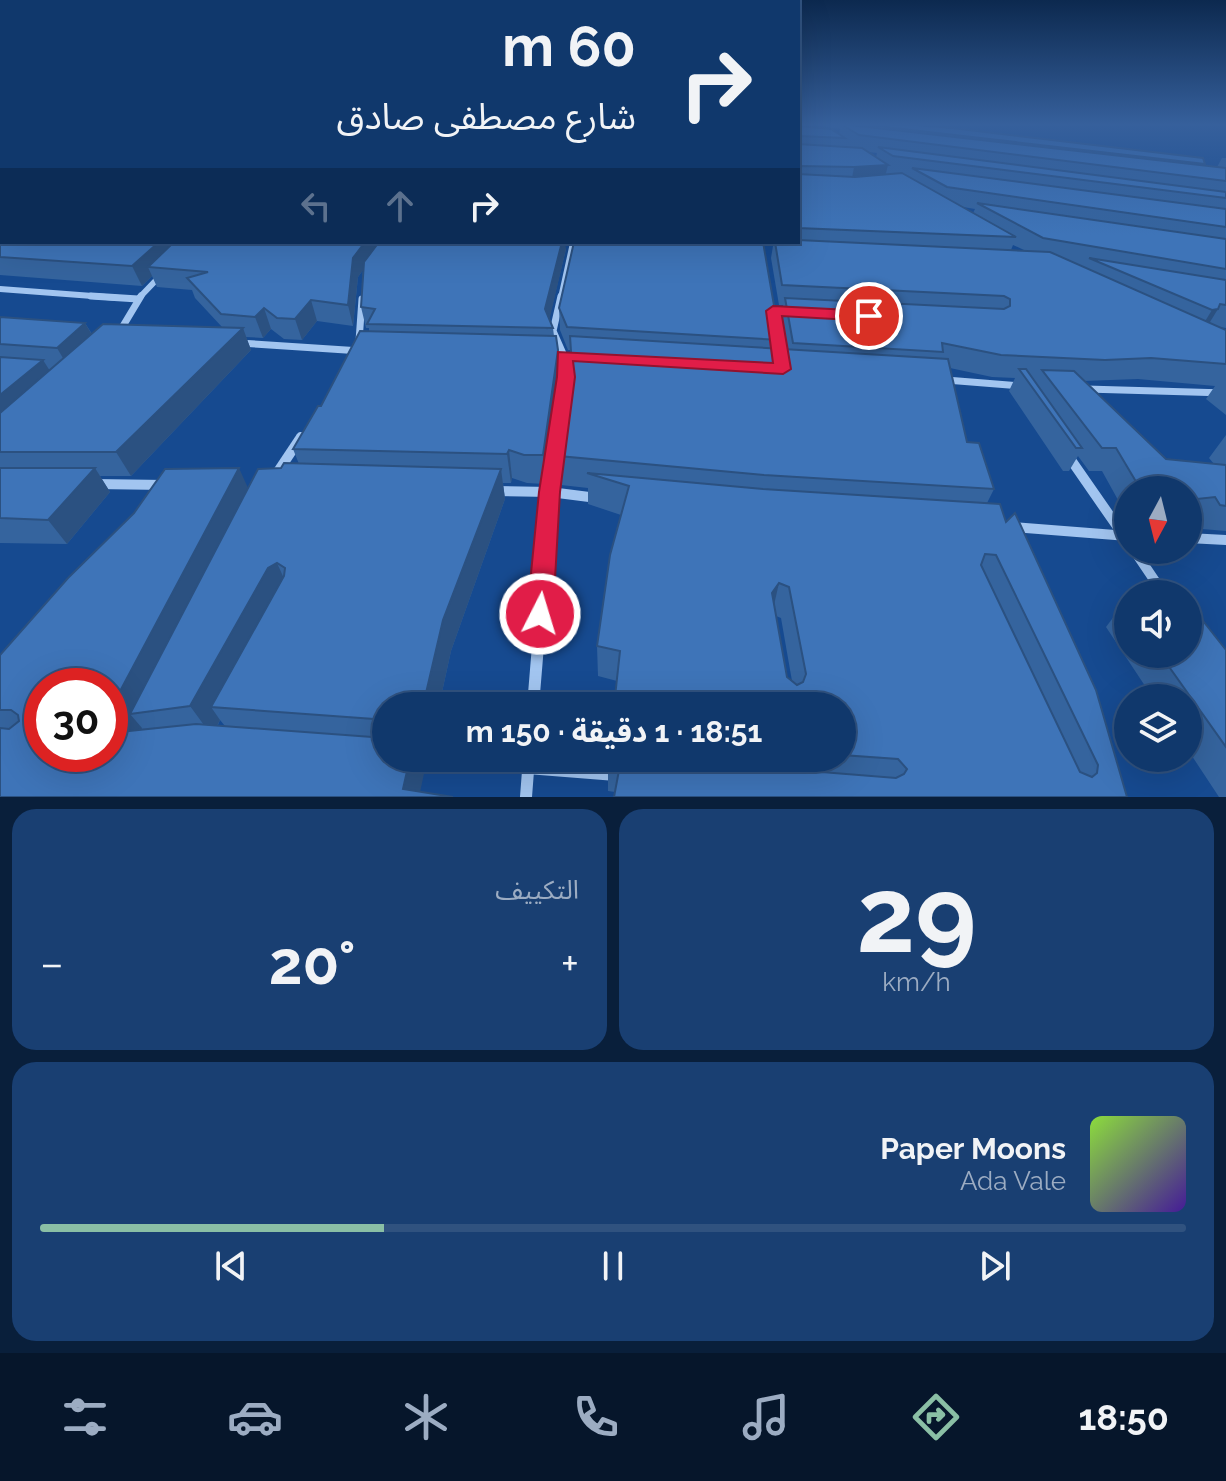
<!DOCTYPE html>
<html lang="ar">
<meta charset="utf-8">
<style>
:root{--surface:#10386c;--page:#193f72;--text:#f1f3f6;--muted:#9cacc2;--line:#30527f;--accent:#8abfa5}
body{margin:0;font-family:Raleway,"Noto Sans Arabic",sans-serif;background:var(--page);color:var(--text);direction:rtl;height:100vh;display:flex;flex-direction:column;font-size:30px;white-space:nowrap}
*{box-sizing:border-box;margin:0}
p{font-size:26px;color:var(--muted)}
.icon{flex:none;width:44px;height:44px;fill:none;stroke:currentColor;stroke-width:2;stroke-linecap:round;stroke-linejoin:round}
.map{position:relative;height:797px;overflow:hidden;direction:ltr}
.sheet{display:flex;flex-direction:column;gap:12px;padding:12px;background:#091f3b;flex:1}
.sheet>*{flex:none}
.top-card{position:absolute;left:0px;top:0px;width:800px;height:244px;box-shadow:0 8px 32px #0002,0 0 0 2px var(--line);direction:rtl;background:#10386c;color:var(--text);overflow:hidden}
.needle{width:52px;rotate:187deg}
.controls{position:absolute;left:1114px;top:476px;display:grid;gap:16px}
.controls a{display:grid;place-items:center;width:88px;height:88px;border-radius:50%;background:var(--surface);box-shadow:0 8px 32px #0002,0 0 0 2px var(--line);font-size:40px}
.speed{position:absolute;left:24px;top:668px;display:flex;gap:16px;font-size:40px;font-weight:700;text-align:center}
.speed>*{display:grid;place-content:center;width:104px;height:104px;border-radius:50%;background:var(--surface);box-shadow:0 8px 32px #0002,0 0 0 2px var(--line);line-height:1}
.speed .limit{border:12px solid #d22;background:#fff;color:#111}
.pin{position:absolute;display:grid;place-items:center;width:68px;height:68px;color:#fff;margin:-34px;border:4px solid #fff;border-radius:50%;box-shadow:0 2px 8px #0007}
.me{position:absolute;width:88px;margin:-44px;rotate:5deg;stroke-linejoin:round;filter:drop-shadow(0 0 6px #0008)}
.turn{display:flex;align-items:center;gap:28px;height:168px;padding:0 32px;font-size:36px}
.turn .icon{width:104px;height:104px;stroke-width:2.5}
.turn b{display:block;font-size:56px;line-height:68px}
.lanes{display:flex;align-items:center;height:76px;padding:0 32px;background:#0003;justify-content:center;gap:40px;direction:ltr}
.lanes .off{opacity:.35}
.big{font-size:60px;font-weight:700;line-height:1.1}
.sheet .card{flex:1;display:flex;flex-direction:column;justify-content:center;gap:12px;min-width:0;padding:0 28px;border-radius:24px;background:var(--page)}
.sheet .dial{align-items:center;gap:0}
.dial b{font-size:104px;line-height:1}
.song{display:flex;align-items:center;gap:24px}
.cover{width:96px;height:96px;border-radius:12px;background:linear-gradient(135deg,hsl(90 70% 55%),hsl(260 70% 35%))}
.played{height:8px;border-radius:4px;background:linear-gradient(90deg,var(--accent) 30%,var(--line) 30%)}
.keys{display:flex;justify-content:space-around;direction:ltr}
.heat{display:flex;justify-content:space-between;align-items:center;font-size:44px;direction:ltr}
.sheet .tiles{flex:1;display:grid;gap:12px;grid-template-columns:1fr 1fr}
.card:last-child{grid-column:span 2}
.trip{position:absolute;left:372px;top:692px;width:484px;height:80px;border-radius:40px;background:var(--surface);box-shadow:0 8px 32px #0002,0 0 0 2px var(--line);font-weight:700;line-height:80px;text-align:center;direction:rtl}
.tab-bar{display:flex;height:128px;justify-content:space-around;align-items:center;background:#06162b;color:var(--muted)}
.tab-bar .icon{width:56px;height:56px}
.tab-bar .current{color:var(--accent)}
.tab-bar b{font-size:36px;color:var(--text)}
.map>svg:first-child{display:block}
</style>
<div class="map">
<svg width="1226" height="797" viewBox="0 0 1226 797">
<rect width="100%" height="100%" fill="#164a90"/>
<g fill="none" stroke-linecap="round" stroke-linejoin="round">
<!-- minor-far3 -->
<g stroke="#a2c5f0" stroke-width="6">
<path d="M554,242L584,243"/>
<path d="M0,289L119,298"/>
<path d="M139,298L161,275"/>
<path d="M561,298L573,243"/>
</g>
<!-- minor-far2 -->
<g stroke="#a2c5f0" stroke-width="7">
<path d="M91,296L138,299"/>
<path d="M120,331L141,296"/>
<path d="M359,341L362,299"/>
<path d="M239,343L361,351"/>
<path d="M551,356L581,357"/>
<path d="M946,380L1020,386"/>
<path d="M1086,389L1226,393"/>
<path d="M559,424L566,377L564,356L553,331L561,296"/>
</g>
<!-- minor-far1 -->
<g stroke="#a2c5f0" stroke-width="10">
<path d="M1069,457L1128,542"/>
<path d="M275,476L301,437"/>
<path d="M95,484L165,485"/>
<path d="M495,491L550,492L597,498"/>
<path d="M1013,527L1128,536"/>
<path d="M1188,538L1226,540"/>
<path d="M1134,550L1159,587"/>
<path d="M542,587L560,422"/>
</g>
<!-- minor -->
<g stroke="#a2c5f0" stroke-width="12">
<path d="M1158,585L1164,594"/>
<path d="M533,706L543,585"/>
<path d="M402,758L616,775"/>
<path d="M526,797L529,758"/>
</g>
</g>
<!-- wall -->
<g fill="#35649e" fill-rule="evenodd">
<path d="M0,124L2,242L566,249L549,319L553,328L559,377L545,484L527,483L512,478L511,483H503L505,499L451,651L439,706H386V758L425,769L0,797V655L248,488L281,468L299,464L293,449L369,332V328H366L361,307L363,270L358,277L353,326L317,321L302,340L284,339L271,329L263,338L246,337L251,350L131,476H100L110,492L67,544L0,543V317L85,323L92,334L222,327L195,298L192,290L157,287L152,276L142,286L0,275ZM42,686H110V754ZM220,720L225,726L218,725Z"/>
<path d="M798,124H813V127L839,134L840,129L820,126L815,124H902L1205,164L1204,165L1217,167L1222,158H1226V328L1219,327L1226,330V415L1206,399L1215,386L1138,379L1084,381L1166,459L1214,464L1209,458L1226,435V531L1202,529L1196,520L1188,521V490H1128V518L1102,471H1089L1078,456L1069,471H1063L1009,391L1015,378L992,377L950,368L967,442L994,489L987,503L1006,522L1127,797L615,792L608,791V758H798L793,770L806,771L804,758H842V706L617,681L598,676L597,646L621,515L588,504V488L561,485L559,456L571,354V350H568L560,330L559,308L574,242H798ZM868,152L877,153L876,157ZM963,207L975,209L973,213ZM763,245L773,246L771,258L779,305H783L781,318L786,350L778,349L780,340ZM1013,245L1024,250H1011ZM776,616L781,618L792,681L787,677Z"/>
<path d="M1124,603L1128,604V654H1188L1226,650V797H1219L1188,750V698H1153L1106,627Z"/>
</g>
<!-- shaded-wall -->
<g fill="#2b5181">
<path d="M888,165L884,181L851,184L854,167Z"/>
<path d="M159,242H187L148,267L152,276L142,286L132,266Z"/>
<path d="M365,242H384L358,277L353,326L348,305L353,258Z"/>
<path d="M562,242H565L566,249L547,330L545,309Z"/>
<path d="M311,300L317,321L302,340L295,319Z"/>
<path d="M264,308L271,329L263,338L255,317Z"/>
<path d="M1218,309L1205,330L1199,331L1212,310Z"/>
<path d="M85,323L98,345L70,370L57,348Z"/>
<path d="M243,328L251,350L131,476L116,452Z"/>
<path d="M558,350L559,377L545,484L543,455Z"/>
<path d="M43,360L57,382L0,433V395Z"/>
<path d="M509,450L512,478L511,483L507,454Z"/>
<path d="M95,468L110,492L67,544L48,520Z"/>
<path d="M239,468L253,499L130,714L142,728L135,745L110,718V710Z"/>
<path d="M501,469L505,499L451,651L439,706H423L443,620Z"/>
<path d="M277,563L291,594L211,707L220,720L212,736L190,706L268,568Z"/>
<path d="M779,583L772,614V593Z"/>
<path d="M386,722V734L382,725Z"/>
<path d="M410,758H421L425,769L419,797L403,789Z"/>
</g>
<!-- building -->
<g fill="#3e74b8" stroke="#2b5181" stroke-width="2" fill-rule="evenodd">
<path d="M0,124H2V242H159L132,266L0,257Z"/>
<path d="M841,124L1226,168V181L859,135Z"/>
<path d="M859,124H902L952,128L1203,158L1205,164Z"/>
<path d="M798,126L831,129L845,138L800,136L798,138Z"/>
<path d="M798,144L862,148L888,165L854,167L800,166L798,167Z"/>
<path d="M878,147L1226,192V198L893,156Z"/>
<path d="M912,168L1226,209V227L947,187Z"/>
<path d="M902,173L1016,237L798,228V174L855,177Z"/>
<path d="M977,203L1226,239V269L1043,238Z"/>
<path d="M798,240L1050,252L1226,330V364L1151,358L1105,360L1001,355L942,343L943,352L793,343L785,298L1004,309L1010,306V299L1004,296L782,285L775,242H798Z"/>
<path d="M174,242H365L353,258L348,305L311,300L295,319L277,318L264,308L255,317L221,314L187,278L208,272L148,267Z"/>
<path d="M379,242H562L545,309L553,328L367,324L375,309L361,307L364,262Z"/>
<path d="M574,242H763L780,340L567,327L559,308Z"/>
<path d="M1089,258L1226,280V305L1220,304L1218,309L1212,310Z"/>
<path d="M0,317L85,323L57,348L0,344Z"/>
<path d="M103,324L243,328L116,452H0V413Z"/>
<path d="M360,331L556,336L558,350L543,455H524L509,450L507,454L293,449L318,406H321Z"/>
<path d="M570,336L948,359L967,442L979,443L994,489L764,475L559,456L571,351Z"/>
<path d="M0,357L43,360L0,395Z"/>
<path d="M1019,369H1026L1082,448H1076Z"/>
<path d="M1042,370L1074,371L1166,459L1226,465V506L1220,505L1215,497L1188,500V490H1141L1116,448H1102Z"/>
<path d="M284,463L501,469L443,620L423,706H386V722L382,725L374,719L211,707L284,576L285,568L277,563L268,568L190,706L130,714L258,469L281,468Z"/>
<path d="M0,468H95L48,520L0,518Z"/>
<path d="M239,468L110,710V686H42V754H110V733L196,724L372,737L381,732L386,736V758H410L403,789L453,797H0V728L9,729L19,721L18,715L11,710H0V655L68,578L134,513L165,469Z"/>
<path d="M587,473L763,489L1000,504L1006,522L1015,513L1096,690L1127,797H614L620,765L607,762L608,758H645L896,778L904,774L907,769L898,759L842,755V706H614L620,651L597,646L610,555L629,486ZM985,554L996,555L1098,765L1097,773L1092,777L1080,772L981,565ZM779,583L789,587L806,674L803,682L797,685L787,677L772,593Z"/>
<path d="M1188,607H1192L1226,650V747L1160,654H1188Z"/>
</g>
<!-- sky -->
<linearGradient id="sky" x2="0" y2="1"><stop stop-color="#0c294f"/><stop offset="0.53" stop-color="#36609c"/><stop offset="1" stop-color="#36609c" stop-opacity="0"/></linearGradient>
<rect width="1226" height="235" fill="url(#sky)"/>
<!-- route -->
<path fill="#e11d48" stroke="#92132f" stroke-width="2" d="M773,306L869,311L876,316L869,321L782,316L791,369L783,374L573,361L575,377L560,492L553,614L549,622L540,625L531,622L527,614L539,492L557,377L558,352L773,363L766,311Z"/>
</svg>
<div class="controls">
<a><svg class="needle" viewBox="-14 -14 28 28"><path d="M0-13l5 13h-10z" fill="#e53935"/><path d="M0 13l5-13h-10z" fill="#9cacc2"/></svg></a>
<a><svg class="icon" aria-label="sound" viewBox="0 0 24 24"><path d="M4 9h4l5-4v14l-5-4H4zM17 9q2 3 0 6"/></svg></a>
<a><svg class="icon" aria-label="layers" viewBox="0 0 24 24"><path d="M12 4l9 5-9 5-9-5zM3 14l9 5 9-5"/></svg></a>
</div>
<div class="speed"><div class="limit">30</div></div>
<div class="pin" style="left:869px;top:316px;background:#d93025"><svg class="icon" aria-label="arrive" viewBox="0 0 24 24"><path d="M6 21V4h12l-3 4 3 4H6"/></svg></div>
<svg class="me" style="left:540px;top:614px" viewBox="-20 -20 40 40"><circle r="17" fill="#e11d48" stroke="#fff" stroke-width="3"/><path d="M0-11L8 9 0 5-8 9z" fill="#fff"/></svg>
<div class="trip">18:51 · 1 دقيقة · 150 m</div>
<div class="top-card">
<div class="turn"><svg class="icon" aria-label="right" viewBox="0 0 24 24"><path d="M7 20v-9h11M14 6l5 5-5 5"/></svg><div><b>60 m</b>شارع مصطفى صادق</div></div>
<div class="lanes"><svg class="icon off" aria-label="left" viewBox="0 0 24 24"><path d="M17 20v-9H6M10 6l-5 5 5 5"/></svg><svg class="icon off" aria-label="ahead" viewBox="0 0 24 24"><path d="M12 20V5M6 11l6-6 6 6"/></svg><svg class="icon" aria-label="right" viewBox="0 0 24 24"><path d="M7 20v-9h11M14 6l5 5-5 5"/></svg></div>
</div>
</div>
<section class="sheet">
<div class="tiles">
<div class="card dial"><b>29</b><p>km/h</p></div>
<div class="card"><p>التكييف</p>
<div class="heat"><a>−</a><b class="big">20°</b><a>+</a></div>
</div>
<div class="card">
<div class="song"><i class="cover"></i><div><b>Paper Moons</b><p>Ada Vale</p></div></div>
<div class="played"></div>
<div class="keys"><svg class="icon" aria-label="previous" viewBox="0 0 24 24"><path d="M18 5L8 12l10 7zM5 5v14"/></svg><svg class="icon" aria-label="pause" viewBox="0 0 24 24"><path d="M8 5v14M16 5v14"/></svg><svg class="icon" aria-label="next" viewBox="0 0 24 24"><path d="M6 5l10 7-10 7zM19 5v14"/></svg></div>
</div>
</div>
</section>
<nav class="tab-bar">
<b>18:50</b>
<svg class="icon current" aria-label="directions" viewBox="0 0 24 24"><path d="M12 3l9 9-9 9-9-9zM9 14v-3h6M13 9l2 2-2 2"/></svg>
<svg class="icon" aria-label="music" viewBox="0 0 24 24"><path d="M9 18V5l10-2v13"/><circle cx="6" cy="18" r="3"/><circle cx="16" cy="16" r="3"/></svg>
<svg class="icon" aria-label="phone" viewBox="0 0 24 24"><path d="M5 4h4l2 5-3 2q2 4 5 5l2-3 5 2v4C11 20 4 13 5 4z"/></svg>
<svg class="icon" aria-label="climate" viewBox="0 0 24 24"><path d="M12 3v18M4 7l16 10M4 17L20 7"/></svg>
<svg class="icon" aria-label="car" viewBox="0 0 24 24"><path d="M5 17H2v-5l4-1 3-4h7l3 4 3 1v5h-3M9 17h6M6 11h13"/><circle cx="7" cy="17" r="2"/><circle cx="17" cy="17" r="2"/></svg>
<svg class="icon" aria-label="filters" viewBox="0 0 24 24"><path d="M4 7h16M4 17h16"/><circle cx="9" cy="7" r="2"/><circle cx="15" cy="17" r="2"/></svg>
</nav>
